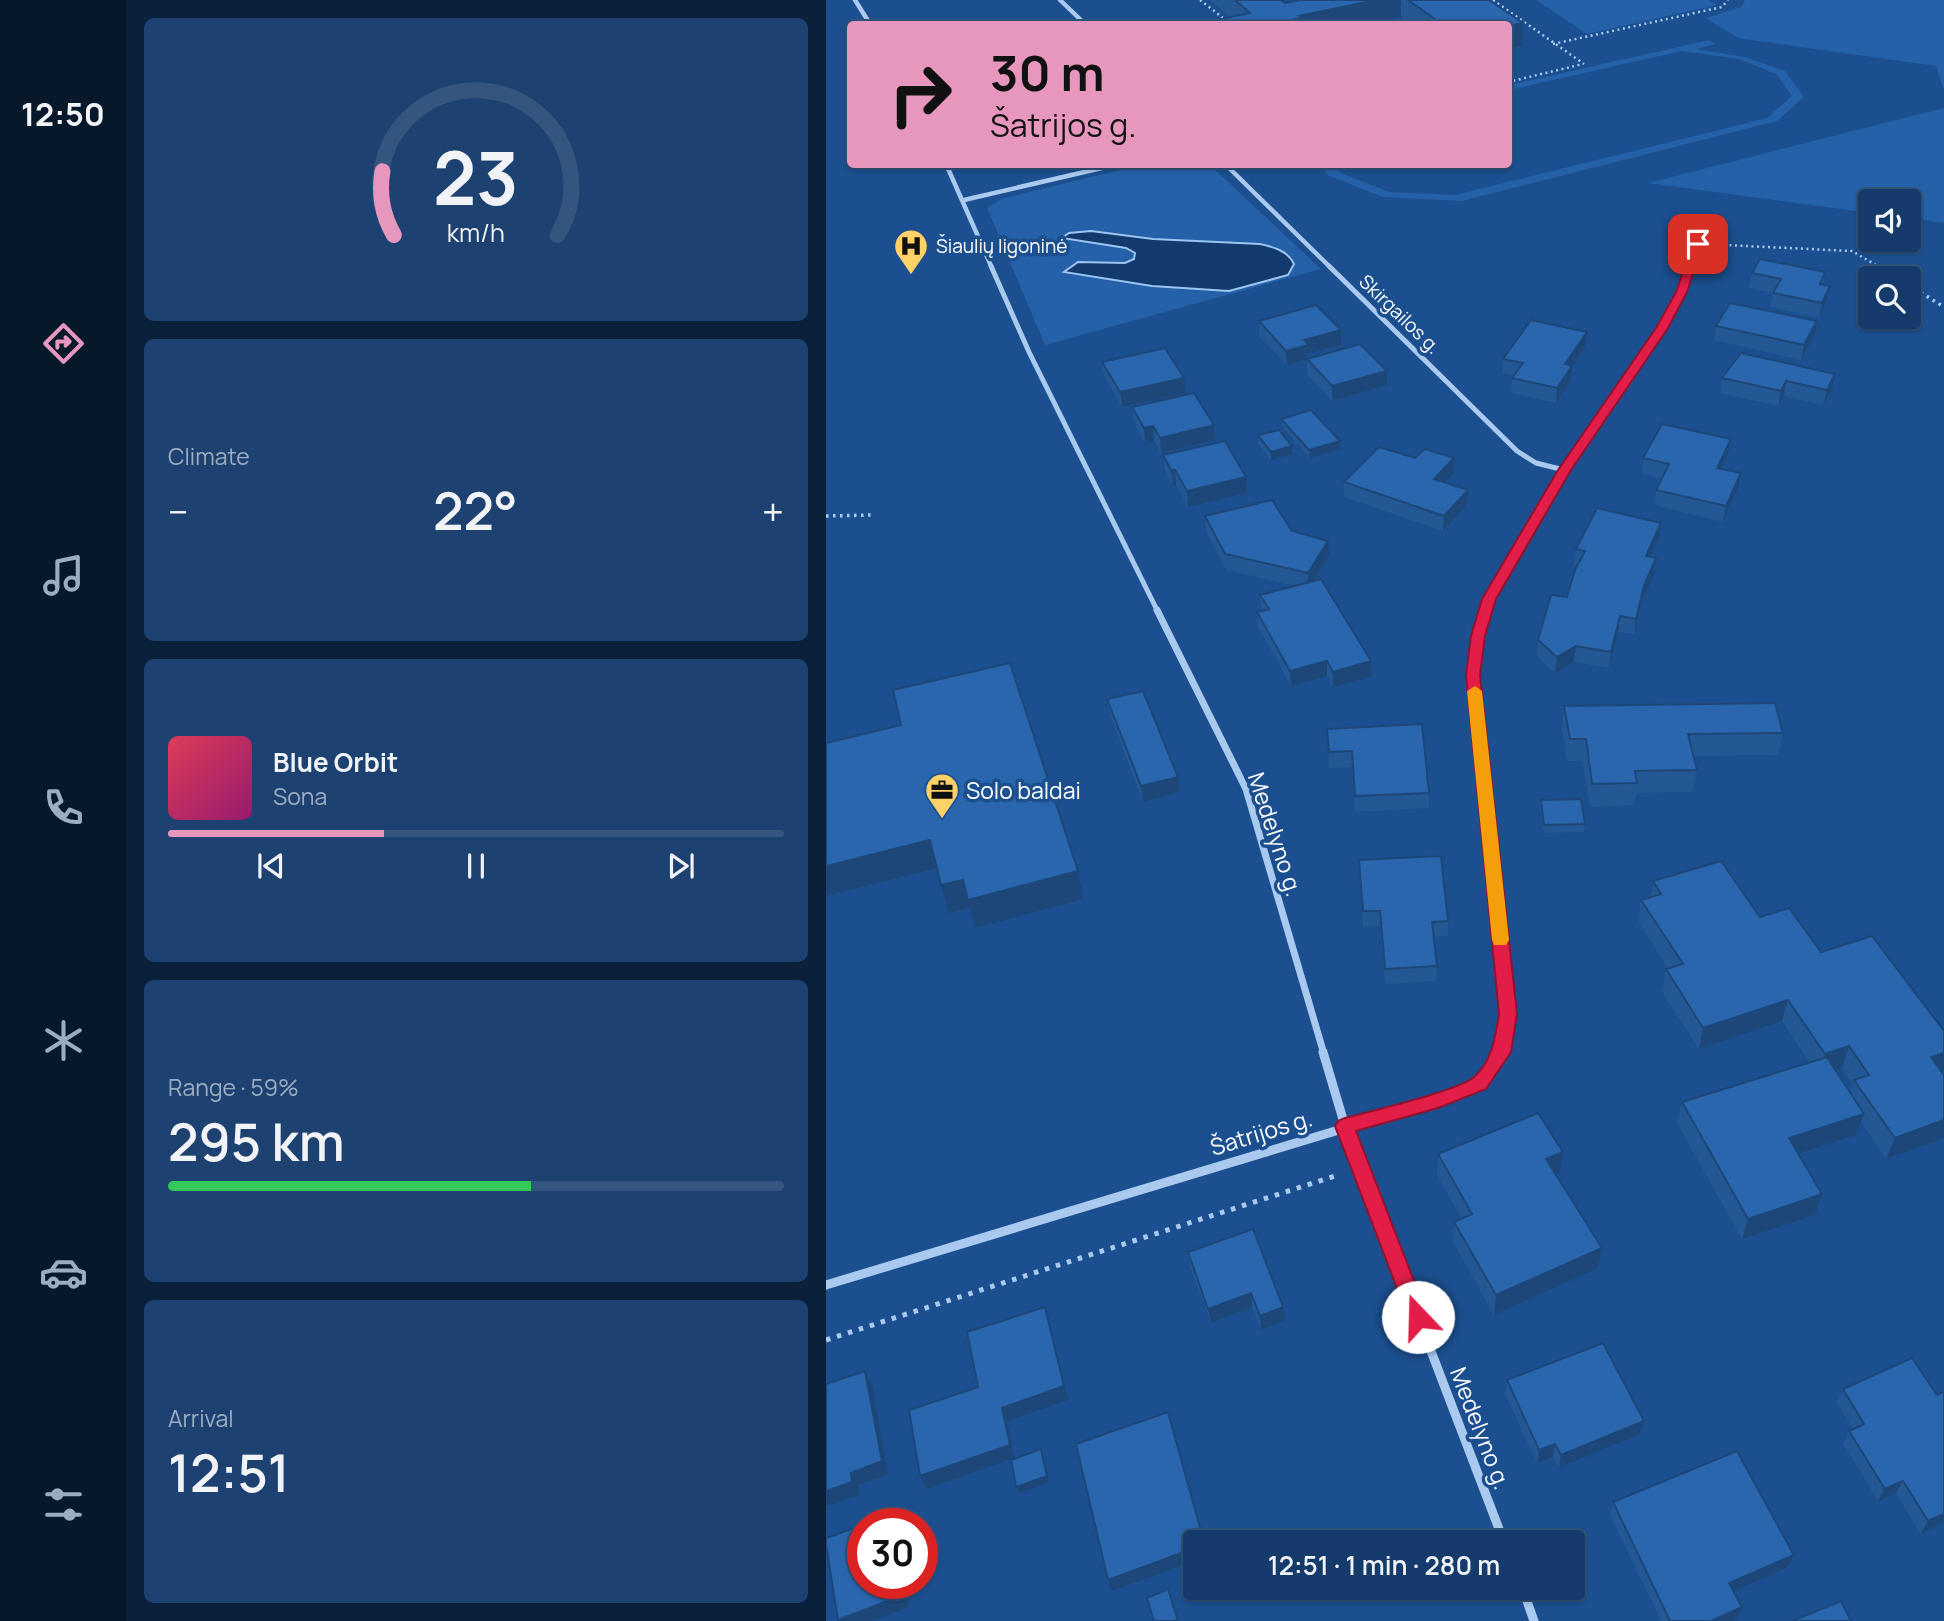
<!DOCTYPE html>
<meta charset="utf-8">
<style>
:root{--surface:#143b6b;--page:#1d4271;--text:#f1f3f6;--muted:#9dadc1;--line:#33557e;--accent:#e797bd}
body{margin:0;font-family:Manrope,sans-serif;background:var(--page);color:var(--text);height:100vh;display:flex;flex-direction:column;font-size:26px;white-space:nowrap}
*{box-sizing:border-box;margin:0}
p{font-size:23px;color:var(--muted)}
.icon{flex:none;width:38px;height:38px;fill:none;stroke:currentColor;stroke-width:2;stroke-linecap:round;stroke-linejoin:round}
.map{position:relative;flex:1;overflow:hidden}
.panel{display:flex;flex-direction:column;gap:18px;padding:18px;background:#0b203b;width:700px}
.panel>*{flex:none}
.top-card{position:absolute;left:21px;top:21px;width:665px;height:147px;border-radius:7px;box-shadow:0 2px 5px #0004,0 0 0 2px var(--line);background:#e797bd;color:#111;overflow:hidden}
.buttons{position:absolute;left:1032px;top:189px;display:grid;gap:14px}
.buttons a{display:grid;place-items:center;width:63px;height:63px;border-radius:7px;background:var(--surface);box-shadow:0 2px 5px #0004,0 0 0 2px var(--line);font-size:35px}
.speed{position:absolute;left:21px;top:1508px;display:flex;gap:14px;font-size:35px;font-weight:700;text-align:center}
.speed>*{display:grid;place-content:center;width:91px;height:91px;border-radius:50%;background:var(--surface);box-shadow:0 2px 5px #0004,0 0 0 2px var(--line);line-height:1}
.speed .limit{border:10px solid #d22;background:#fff;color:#111}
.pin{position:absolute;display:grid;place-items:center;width:60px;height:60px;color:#fff;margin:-30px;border-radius:14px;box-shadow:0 4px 10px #0006}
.me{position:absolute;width:77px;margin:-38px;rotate:339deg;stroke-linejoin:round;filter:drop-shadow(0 0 5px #0008)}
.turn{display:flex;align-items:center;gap:24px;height:147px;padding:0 28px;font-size:32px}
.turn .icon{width:91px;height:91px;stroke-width:2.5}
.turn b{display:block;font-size:49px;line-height:60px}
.big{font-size:52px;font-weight:600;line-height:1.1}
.panel .tile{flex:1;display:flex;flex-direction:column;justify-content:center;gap:10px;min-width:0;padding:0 24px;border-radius:10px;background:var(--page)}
.panel .dial{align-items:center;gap:0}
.dial svg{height:182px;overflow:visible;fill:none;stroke:var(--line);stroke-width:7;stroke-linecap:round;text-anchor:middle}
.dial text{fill:var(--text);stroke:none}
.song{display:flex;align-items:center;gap:21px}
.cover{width:84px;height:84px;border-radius:10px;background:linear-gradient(135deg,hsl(350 70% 55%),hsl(320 70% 35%))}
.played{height:7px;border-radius:4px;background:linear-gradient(90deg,var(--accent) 35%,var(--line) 35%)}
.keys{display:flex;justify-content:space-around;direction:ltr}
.heat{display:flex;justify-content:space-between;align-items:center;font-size:38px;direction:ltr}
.charge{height:10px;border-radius:5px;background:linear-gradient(90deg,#34c759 59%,var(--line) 0)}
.trip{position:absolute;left:357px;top:1530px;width:402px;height:70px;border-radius:7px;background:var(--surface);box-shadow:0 2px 5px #0004,0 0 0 2px var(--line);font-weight:600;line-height:70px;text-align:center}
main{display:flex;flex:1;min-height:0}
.tabs{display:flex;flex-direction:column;width:126px;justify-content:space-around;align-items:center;background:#08182b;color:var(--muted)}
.tabs .icon{width:49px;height:49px}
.tabs .selected{color:var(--accent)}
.tabs b{font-size:32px;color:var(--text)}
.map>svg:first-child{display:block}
</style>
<main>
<nav class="tabs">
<b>12:50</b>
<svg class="icon selected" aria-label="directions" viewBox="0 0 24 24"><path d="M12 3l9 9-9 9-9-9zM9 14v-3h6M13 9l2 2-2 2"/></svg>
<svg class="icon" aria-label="music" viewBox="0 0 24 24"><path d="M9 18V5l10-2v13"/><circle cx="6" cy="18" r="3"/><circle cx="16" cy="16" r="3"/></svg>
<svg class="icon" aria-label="phone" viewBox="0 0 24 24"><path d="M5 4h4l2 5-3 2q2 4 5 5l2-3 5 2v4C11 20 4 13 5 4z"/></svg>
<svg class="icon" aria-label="climate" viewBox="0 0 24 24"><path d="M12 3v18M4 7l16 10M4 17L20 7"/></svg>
<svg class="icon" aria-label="car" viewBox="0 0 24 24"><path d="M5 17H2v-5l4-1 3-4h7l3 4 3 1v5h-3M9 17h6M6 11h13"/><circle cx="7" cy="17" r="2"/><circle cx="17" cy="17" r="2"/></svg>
<svg class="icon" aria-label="filters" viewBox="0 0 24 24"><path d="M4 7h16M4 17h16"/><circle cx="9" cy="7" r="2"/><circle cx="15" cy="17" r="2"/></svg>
</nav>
<section class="panel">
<div class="tile dial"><svg viewBox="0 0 100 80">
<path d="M14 69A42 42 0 1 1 86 69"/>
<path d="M14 69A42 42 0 0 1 9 41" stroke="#e797bd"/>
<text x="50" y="56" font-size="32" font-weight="700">23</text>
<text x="50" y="72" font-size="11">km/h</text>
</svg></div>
<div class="tile"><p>Climate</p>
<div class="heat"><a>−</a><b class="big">22°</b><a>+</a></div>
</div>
<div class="tile">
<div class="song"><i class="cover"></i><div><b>Blue Orbit</b><p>Sona</p></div></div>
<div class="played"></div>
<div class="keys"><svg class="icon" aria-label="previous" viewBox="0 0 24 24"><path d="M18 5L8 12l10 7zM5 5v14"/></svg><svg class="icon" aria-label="pause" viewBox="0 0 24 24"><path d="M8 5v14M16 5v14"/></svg><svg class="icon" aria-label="next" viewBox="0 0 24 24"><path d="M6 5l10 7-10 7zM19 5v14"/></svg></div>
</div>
<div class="tile"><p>Range · 59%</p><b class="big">295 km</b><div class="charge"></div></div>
<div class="tile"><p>Arrival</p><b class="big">12:51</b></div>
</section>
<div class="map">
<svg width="1118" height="1621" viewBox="0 0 1118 1621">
<rect width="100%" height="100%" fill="#1b4f8f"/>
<!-- green -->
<g fill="#2461a8" fill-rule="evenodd">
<path d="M710,0H882L891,5L761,34Z"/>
<path d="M919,0H1118V90L1110,66L912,38L880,18L915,7Z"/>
<path d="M883,40L890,44L870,49L919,57L959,71L978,97L951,121L636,201L557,197L501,175L498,165H511L514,173L563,192L629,195L941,118L966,96L950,74L913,59L856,51L683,90V85Z"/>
<path d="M1118,108V223L1083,218V201H1045V213L822,183Z"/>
<path d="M315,165H384L495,269L219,345L161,208L175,199ZM265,231L327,239L434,244L403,291L326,286L239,272C261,254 283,269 308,259L309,253L300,248L264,243Z"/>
</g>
<!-- water -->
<path fill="#123a6d" stroke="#9cc4f0" stroke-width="2" d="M265,231L327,239L434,244C448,247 462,251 468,264L462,275L403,291L326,286L238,272L252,262L299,263L308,259L309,253L300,248L236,238L243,233Z"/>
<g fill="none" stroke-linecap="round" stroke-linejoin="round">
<!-- path-far2 -->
<g stroke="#a9c9ee" stroke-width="2.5" stroke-dasharray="2 3.5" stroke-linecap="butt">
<path d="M374,0L396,17V24"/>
<path d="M667,0L758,64"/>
<path d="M727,44L896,7L902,0"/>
<path d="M682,82L757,64"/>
<path d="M898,245L1026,251L1055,268"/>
</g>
<!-- path-far1 -->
<g stroke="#a9c9ee" stroke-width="3.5" stroke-dasharray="2.5 4.5" stroke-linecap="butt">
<path d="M1052,266L1071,278"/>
<path d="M1083,285L1118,307"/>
<path d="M0,516L47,515"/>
</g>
<!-- path -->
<path stroke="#a9c9ee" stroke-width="5" stroke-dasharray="4.5 7" stroke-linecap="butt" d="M0,1340L509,1176"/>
<!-- street-far3 -->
<g stroke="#a9c9ee" stroke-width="4.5">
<path d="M29,0L44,24"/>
<path d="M234,0L259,24"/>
<path d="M120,164L166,268"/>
<path d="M399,164L505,268"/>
<path d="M138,200L293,164"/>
<path d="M863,268L872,244"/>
</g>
<!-- street-far2 -->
<g stroke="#a9c9ee" stroke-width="5">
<path d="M165,266L203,352L332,612"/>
<path d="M503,266L691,451L710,463L738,470"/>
<path d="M659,612L663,599L738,470L836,328L864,266"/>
</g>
<!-- street-far1 -->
<g stroke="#a9c9ee" stroke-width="7">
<path d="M331,610L420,789L498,1054"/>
<path d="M660,610L652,636L647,675L682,1014L675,1054"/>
</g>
<!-- street -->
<g stroke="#a9c9ee" stroke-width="9">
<path d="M497,1052L519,1126L678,1542"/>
<path d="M0,1285L612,1100L653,1084L676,1052"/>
<path d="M696,1587L708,1621"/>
</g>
</g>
<!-- wall -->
<g fill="#245895" fill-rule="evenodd">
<path d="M384,0H455L459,3L474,0H663L697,23L696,46L682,49V24H585L575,17L540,24H391L390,20L404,17Z"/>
<path d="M999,272L997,284L1004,286L1001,300L993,317L944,307L947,293L923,288L926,273Z"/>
<path d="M433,321L515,345L482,354V359L561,371V385L506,401L481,374V360L461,365L433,336Z"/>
<path d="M890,326L988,336L975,360L888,340Z"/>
<path d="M761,332L759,347L746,367L745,381L730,403L685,393L686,378L688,376L676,373L677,359Z"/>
<path d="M276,362L360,393L296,407L278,376Z"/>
<path d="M1009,374L1006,389L997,405L958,396L952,406L894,393L896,378Z"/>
<path d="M306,407L388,425L390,440L335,453L328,441L319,443L308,422Z"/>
<path d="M455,419L514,441V449L484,458L456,426Z"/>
<path d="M432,435L466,446V454L445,460L432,443Z"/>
<path d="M905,439L902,454L895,468L912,488L897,522L828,505L830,490L836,478L816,474L817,458Z"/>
<path d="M337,455L420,477L421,493L362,507L350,485L347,486L339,470Z"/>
<path d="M589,458H628L627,474L619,482L641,505L617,531L518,497V482Z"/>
<path d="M379,516L466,531L503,556L487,582L546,677L507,687L501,676L465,686L432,627L431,612L435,611L434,595L470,586L400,570L380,531Z"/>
<path d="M835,523L833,538L824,557L830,558L828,574L816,602L808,634L792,632L783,668L748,662L729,673L711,656L712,640L741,597L751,565H748L750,549Z"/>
<path d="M281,699L352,777L354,792L317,802L284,715Z"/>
<path d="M738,706L957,733L952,755L867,756L871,770L866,792L810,793L808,805L764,807L757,761H741L736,728Z"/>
<path d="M501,729L603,793V808L529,812L526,767L503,768Z"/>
<path d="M715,800L759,824L758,832L718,833L714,808Z"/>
<path d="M533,860L622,921V936L607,937L611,966L610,981L559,984L554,926L537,927Z"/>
<path d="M827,881L934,917L995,952L1118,1031V1071L1116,1072L1118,1075V1138L1060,1159L1035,1122L1030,1135L972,1154L989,1215L916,1239L851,1123L856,1102L984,1063L956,1021L873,1049L836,991L840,969H842L812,922L815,900L824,898ZM1016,1068L1027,1084L1024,1093L1009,1070Z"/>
<path d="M737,1152L734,1173L730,1175L772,1268L668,1315L627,1242L628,1222L635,1218L611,1175L612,1154Z"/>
<path d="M362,1252L457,1307L459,1321L435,1330L426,1307L385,1323L364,1266Z"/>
<path d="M681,1380L814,1434L733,1468L727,1457L711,1463L679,1394Z"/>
<path d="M1017,1389L1111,1395L1118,1392V1522L1094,1534L1070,1493L1052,1501L1017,1444L1023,1431L1027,1429L1011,1402Z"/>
<path d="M787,1502L962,1567L907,1591L911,1619L906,1621H835L784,1515Z"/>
</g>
<!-- shaded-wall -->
<g fill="#1d4779">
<path d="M550,0H575V17L540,24H444L473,16Z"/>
<path d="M697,23L696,46L682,49V26Z"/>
<path d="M1004,286L1001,300L993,317L996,303Z"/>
<path d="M991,321L988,336L975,360L978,345Z"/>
<path d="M515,330V345L482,354V359L461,365L460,351L478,340Z"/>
<path d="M761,332L759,347L746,367L745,381L730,403L731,388L739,364Z"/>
<path d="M561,371V385L506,401V386Z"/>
<path d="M1009,374L1006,389L997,405L1001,390Z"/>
<path d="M358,378L360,393L296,407L294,392Z"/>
<path d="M960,381L958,396L952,406L955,391Z"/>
<path d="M388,425L390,440L335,453L334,438Z"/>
<path d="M327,426L328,441L319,443L318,428Z"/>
<path d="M905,439L902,454L889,483L891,468Z"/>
<path d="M514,441V449L484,458L483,450Z"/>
<path d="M466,446V454L445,460V452Z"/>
<path d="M628,458L627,474L608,494V479Z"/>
<path d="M345,470H349L350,485L347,486Z"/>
<path d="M915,473L912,488L897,522L900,506Z"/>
<path d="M420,477L421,493L362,507L361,491Z"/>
<path d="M642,490L641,505L617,531L618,516Z"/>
<path d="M835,523L833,538L818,571L820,556Z"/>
<path d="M502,541L503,556L482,589V573Z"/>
<path d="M830,558L828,574L816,602L808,634L810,619L818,586Z"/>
<path d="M794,616L792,632L783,668L785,652Z"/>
<path d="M750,646L748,662L729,673L731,657Z"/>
<path d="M501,661V676L465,686L464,671Z"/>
<path d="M545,661L546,677L507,687V672Z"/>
<path d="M352,777L354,792L317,802L315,786Z"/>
<path d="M104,840L112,868L0,896V866Z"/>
<path d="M252,871L257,899L149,928L144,907L123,913L115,885L137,880Z"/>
<path d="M962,1000L956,1021L873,1049L877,1028Z"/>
<path d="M1023,1046L1016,1068L993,1075L999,1054Z"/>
<path d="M1118,1053V1071L1097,1079L1105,1057Z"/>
<path d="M1038,1114L1030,1135L956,1159L963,1138Z"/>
<path d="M1118,1120V1138L1060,1159L1069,1138Z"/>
<path d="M737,1152L734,1173L718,1180L720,1159Z"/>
<path d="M996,1194L989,1215L916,1239L922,1219Z"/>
<path d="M776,1248L772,1268L668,1315L670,1295Z"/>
<path d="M425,1293L426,1307L385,1323L382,1309Z"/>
<path d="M219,1307L242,1400L181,1421L188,1458L100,1489L94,1476L176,1408Z"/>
<path d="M457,1307L459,1321L435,1330L434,1316Z"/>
<path d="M39,1371L46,1384L62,1474L32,1485L33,1495L0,1506V1491L25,1473Z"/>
<path d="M818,1421L814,1434L733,1468L735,1455Z"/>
<path d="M729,1444L727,1457L711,1463L713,1450Z"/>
<path d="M215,1449L223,1482L193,1493L190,1487Z"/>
<path d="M1077,1481L1070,1493L1052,1501L1059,1489Z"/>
<path d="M1118,1514V1522L1094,1534L1102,1521Z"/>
<path d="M96,1527L100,1534L106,1564L96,1568Z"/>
<path d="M369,1548V1561L285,1591L282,1580Z"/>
<path d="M968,1555L962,1567L899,1595L903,1583Z"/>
<path d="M74,1584H79L83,1607L46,1621H12V1620Z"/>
<path d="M916,1607L911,1619L906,1621H885Z"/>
</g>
<!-- building -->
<g fill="#2a66ad" stroke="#1d4779" stroke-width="2">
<path d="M409,0H455L459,3L474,0H550L473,16L476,18L444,24H395L390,20L424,13Z"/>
<path d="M582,0H663L697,23L682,26V24H616Z"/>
<path d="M934,259L999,272L994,284L1004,286L996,303L947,293L955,279L926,273Z"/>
<path d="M904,303L991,321L978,345L890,326Z"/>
<path d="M490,305L515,330L478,340L482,345L460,351L433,321Z"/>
<path d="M705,320L761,332L739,364L746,366L731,388L686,378L697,363L677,359Z"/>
<path d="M534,344L561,371L506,386L481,359Z"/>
<path d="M339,348L358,378L294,392L276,362Z"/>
<path d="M915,353L1009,374L1001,390L960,381L955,391L896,378Z"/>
<path d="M368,393L388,425L334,438L327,426L318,428L306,407Z"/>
<path d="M485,410L514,441L483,450L455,419Z"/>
<path d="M836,424L905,439L891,468L915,473L900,506L830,490L843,464L817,458Z"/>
<path d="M453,430L466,446L445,452L432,435Z"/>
<path d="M399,441L420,477L361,491L349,470H345L337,455Z"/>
<path d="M553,447L589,458L599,449L628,458L608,479L642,490L618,516L518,482Z"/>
<path d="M446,500L466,531L502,541L482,573L399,554L379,516Z"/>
<path d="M771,508L835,523L820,556L830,558L818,586L810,619L794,616L785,652L750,646L731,657L712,640L725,595L741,597L749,570L759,551L750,549Z"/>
<path d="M495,579L545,661L507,672L501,661L464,671L431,612L443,609L434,595Z"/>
<path d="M184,663L252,871L142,900L137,880L115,885L104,840L0,866V743L75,725L67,690Z"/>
<path d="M317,691L352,777L315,786L281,699Z"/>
<path d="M949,703L957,733L862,734L871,770L809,771L811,783L766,784L760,739H744L738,706Z"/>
<path d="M596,724L603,793L529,796L526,751L503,752L501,729Z"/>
<path d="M755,799L759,824L718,825L715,800Z"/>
<path d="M615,856L622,921L606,922L611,966L559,969L554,911H537L533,860Z"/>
<path d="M895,861L934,917L963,908L995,952L1046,936L1118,1031V1053L1105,1057L1118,1075V1120L1069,1138L1028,1080L1043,1075L1023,1046L999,1054L962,1000L877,1028L840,969L857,964L815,900L835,894L827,881Z"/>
<path d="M1001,1057L1038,1114L963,1138L996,1194L922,1219L856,1102Z"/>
<path d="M712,1113L737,1152L720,1159L776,1248L670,1295L628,1222L646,1214L612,1154Z"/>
<path d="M427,1229L457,1307L434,1316L425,1293L382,1309L362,1252Z"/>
<path d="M219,1307L238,1386L176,1408L184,1445L94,1476L83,1410L152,1387L141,1332Z"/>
<path d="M777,1343L818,1421L735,1455L729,1444L713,1450L681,1380Z"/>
<path d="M1086,1358L1111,1395L1118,1392V1514L1102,1521L1077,1481L1059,1489L1023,1431L1038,1424L1017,1389Z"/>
<path d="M39,1371L56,1461L25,1473L26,1482L0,1491V1384Z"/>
<path d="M342,1412L378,1542H369V1548L282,1580L250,1444Z"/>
<path d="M215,1449L221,1476L190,1487L185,1460Z"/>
<path d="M911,1451L968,1555L903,1583L916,1607L885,1621H844L787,1502Z"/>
<path d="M62,1516L63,1524H38Z"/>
<path d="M37,1525V1584H74L77,1595L12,1620L0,1544V1538Z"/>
<path d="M96,1533L100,1552L96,1553Z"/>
<path d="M342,1589L352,1621H328L321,1598Z"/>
<path d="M1015,1601L1025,1621H966Z"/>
</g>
<!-- route -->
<path fill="#e11d48" stroke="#92132f" stroke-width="2" d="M868,241L877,244L861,292L842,328L745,470L670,599L659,636L654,675L691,1014L685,1052L660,1089L612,1108L530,1131L602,1317L599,1324L592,1327L585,1324L582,1317L509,1126L512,1121L519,1118C544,1111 632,1091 648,1077C667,1060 669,1037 673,1014L640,675L645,636L656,599L732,470L830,328L850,292Z"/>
<!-- slow -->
<path fill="#f59e0b" d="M649,686L656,691L683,940L680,945H668L666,940L641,691Z"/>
<!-- icons -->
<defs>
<g id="hospital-pin" transform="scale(1.75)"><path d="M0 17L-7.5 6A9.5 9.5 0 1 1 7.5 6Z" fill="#ffd166" stroke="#1b4f8f"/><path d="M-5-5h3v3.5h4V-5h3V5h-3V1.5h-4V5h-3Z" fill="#111"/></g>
<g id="office-pin" transform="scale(1.75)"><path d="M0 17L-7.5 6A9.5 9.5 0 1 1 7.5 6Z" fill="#ffd166" stroke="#1b4f8f"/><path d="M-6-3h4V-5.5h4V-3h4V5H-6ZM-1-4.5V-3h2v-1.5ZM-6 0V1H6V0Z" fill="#111"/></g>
</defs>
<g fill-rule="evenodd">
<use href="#hospital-pin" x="85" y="246"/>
<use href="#office-pin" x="116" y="790"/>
</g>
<g text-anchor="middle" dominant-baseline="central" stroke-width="7" stroke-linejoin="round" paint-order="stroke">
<!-- far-poi labels -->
<g font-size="19" fill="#fff" stroke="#1b4f8f" text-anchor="start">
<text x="110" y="246">Šiaulių ligoninė</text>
</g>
<!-- far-street labels -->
<g font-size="19" fill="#fff" stroke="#1b4f8f">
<text transform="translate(574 314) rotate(44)">Skirgailos g.</text>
</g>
<!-- poi labels -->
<g font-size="23" fill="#fff" stroke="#1b4f8f" text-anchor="start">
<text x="140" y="790">Solo baldai</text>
</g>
<!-- street labels -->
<g font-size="23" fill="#fff" stroke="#1b4f8f">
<text transform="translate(450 834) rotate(72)">Medelyno g.</text>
<text transform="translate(435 1132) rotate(-17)">Šatrijos g.</text>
<text transform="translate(655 1428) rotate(69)">Medelyno g.</text>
</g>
</g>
</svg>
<div class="buttons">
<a><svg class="icon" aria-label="sound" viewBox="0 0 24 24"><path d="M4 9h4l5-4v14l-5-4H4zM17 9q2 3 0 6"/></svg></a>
<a><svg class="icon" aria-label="search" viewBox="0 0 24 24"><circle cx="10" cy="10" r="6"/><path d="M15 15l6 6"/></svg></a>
</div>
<div class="speed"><div class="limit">30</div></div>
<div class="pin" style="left:872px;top:244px;background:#d93025"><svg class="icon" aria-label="arrive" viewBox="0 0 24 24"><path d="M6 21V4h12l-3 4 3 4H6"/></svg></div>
<svg class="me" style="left:592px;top:1317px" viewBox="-20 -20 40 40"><circle r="19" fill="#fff"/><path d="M0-13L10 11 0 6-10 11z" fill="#e11d48"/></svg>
<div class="trip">12:51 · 1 min · 280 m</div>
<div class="top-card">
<div class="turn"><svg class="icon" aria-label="right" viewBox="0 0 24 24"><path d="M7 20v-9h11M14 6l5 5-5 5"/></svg><div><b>30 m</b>Šatrijos g.</div></div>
</div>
</div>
</main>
